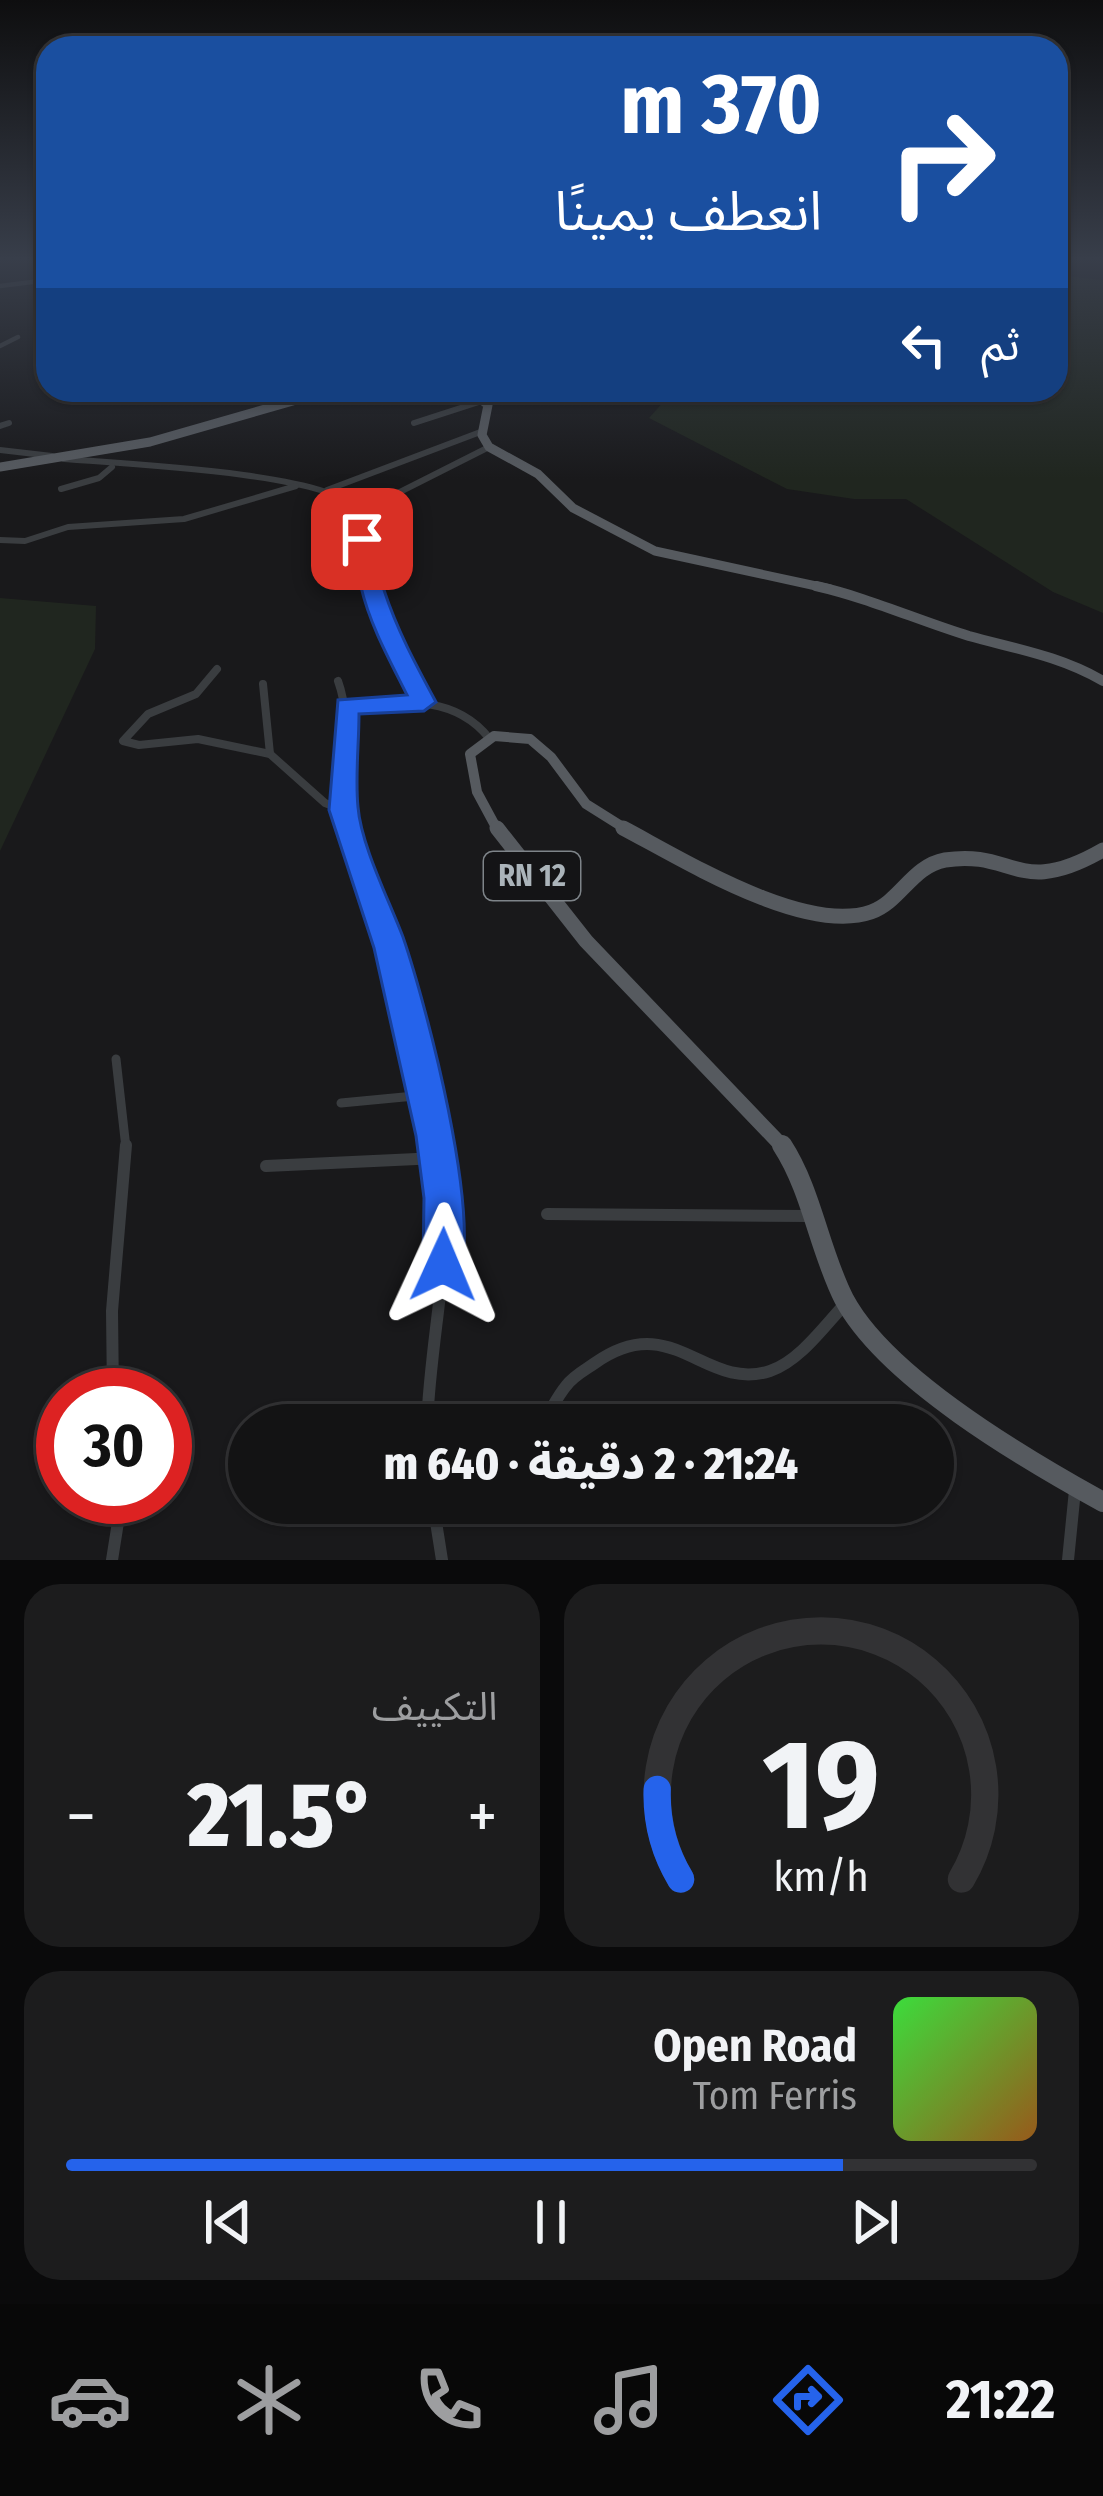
<!DOCTYPE html>
<html lang="ar">
<meta charset="utf-8">
<style>
:root{--surface:#131314;--page:#1c1c1d;--text:#f1f3f6;--muted:#9d9ea0;--line:#323234;--accent:#2563eb}
body{margin:0;font-family:"Fira Sans Condensed","Noto Sans Arabic",sans-serif;background:var(--page);color:var(--text);direction:rtl;height:100vh;display:flex;flex-direction:column;font-size:45px;white-space:nowrap}
*{box-sizing:border-box;margin:0}
p{font-size:39px;color:var(--muted)}
.icon{flex:none;width:66px;height:66px;fill:none;stroke:currentColor;stroke-width:2;stroke-linecap:round;stroke-linejoin:round}
.map{position:relative;height:1560px;overflow:hidden;direction:ltr}
.panel{display:flex;flex-direction:column;gap:24px;padding:24px;background:#0a0a0b;flex:1}
.panel>*{flex:none}
.hud{position:absolute;left:36px;top:36px;width:1032px;height:366px;border-radius:36px;box-shadow:0 3px 9px #0004,0 0 0 3px var(--line);direction:rtl;background:#1a4fa0;color:#fff;overflow:hidden}
.speed{position:absolute;left:36px;top:1368px;display:flex;gap:24px;font-size:60px;font-weight:700;text-align:center}
.speed>*{display:grid;place-content:center;width:156px;height:156px;border-radius:50%;background:var(--surface);box-shadow:0 3px 9px #0004,0 0 0 3px var(--line);line-height:1}
.speed .limit{border:18px solid #d22;background:#fff;color:#111}
.pin{position:absolute;display:grid;place-items:center;width:102px;height:102px;color:#fff;margin:-51px;border-radius:24px;box-shadow:0 6px 18px #0006}
.me{position:absolute;width:132px;margin:-66px;rotate:1deg;stroke-linejoin:round;filter:drop-shadow(0 0 9px #0008)}
.turn{display:flex;align-items:center;gap:42px;height:252px;padding:0 48px;font-size:54px}
.turn .icon{width:156px;height:156px;stroke-width:2.5}
.turn b{display:block;font-size:84px;line-height:102px}
.then{display:flex;align-items:center;height:114px;padding:0 48px;background:#0003;gap:24px;font-size:45px}
.big{font-size:90px;font-weight:800;line-height:1.1}
.panel .card{flex:1;display:flex;flex-direction:column;justify-content:center;gap:18px;min-width:0;padding:0 42px;border-radius:36px;background:var(--page)}
.panel .dial{align-items:center;gap:0}
.dial svg{height:312px;overflow:visible;fill:none;stroke:var(--line);stroke-width:7;stroke-linecap:round;text-anchor:middle}
.dial text{fill:var(--text);stroke:none}
.song{display:flex;align-items:center;gap:36px}
.cover{width:144px;height:144px;border-radius:18px;background:linear-gradient(135deg,hsl(120 70% 55%),hsl(30 70% 35%))}
.played{height:12px;border-radius:6px;background:linear-gradient(90deg,var(--accent) 80%,var(--line) 80%)}
.keys{display:flex;justify-content:space-around;direction:ltr}
.heat{display:flex;justify-content:space-between;align-items:center;font-size:66px;direction:ltr}
.panel .tiles{flex:1;display:grid;gap:24px;grid-template-columns:1fr 1fr}
.card:last-child{grid-column:span 2}
.trip{position:absolute;left:228px;top:1404px;width:726px;height:120px;border-radius:60px;background:var(--surface);box-shadow:0 3px 9px #0004,0 0 0 3px var(--line);font-weight:800;line-height:120px;text-align:center;direction:rtl}
.menu{display:flex;height:192px;justify-content:space-around;align-items:center;background:#080808;color:var(--muted)}
.menu .icon{width:84px;height:84px}
.menu .active{color:var(--accent)}
.menu b{font-size:54px;color:var(--text)}
.map>svg:first-child{display:block}
</style>
<div class="map">
<svg width="1103" height="1560" viewBox="0 0 1103 1560">
<rect width="100%" height="100%" fill="#19191b"/>
<!-- green -->
<g fill="#20261f">
<path d="M1056,275L1103,280V613L1053,592L906,499H854L787,489L649,418L674,390H1056Z"/>
<path d="M0,598L96,606L95,649L0,851Z"/>
</g>
<g fill="none" stroke-linecap="round" stroke-linejoin="round">
<!-- street-far4 -->
<g stroke="#3a3d40" stroke-width="4.5">
<path d="M0,286L48,280"/>
<path d="M0,346L18,337"/>
<path d="M472,404L484,400"/>
</g>
<!-- street-far3 -->
<g stroke="#3a3d40" stroke-width="6">
<path d="M414,423L482,401"/>
<path d="M0,426L9,423"/>
<path d="M0,450L52,456"/>
<path d="M64,459C113,463 334,473 355,509L372,589"/>
<path d="M61,489L99,478L112,467"/>
<path d="M327,490L483,431"/>
<path d="M392,496L489,447"/>
<path d="M0,540L25,541L68,527L184,519L296,486"/>
</g>
<!-- street-far2 -->
<g stroke="#3a3d40" stroke-width="8">
<path d="M371,586L386,628L423,702"/>
<path d="M217,669L196,694L148,714L123,741L139,745L198,739L270,754"/>
<path d="M338,681C356,730 334,782 350,831"/>
<path d="M263,684L270,754L325,803L343,810"/>
<path d="M347,706C399,702 453,693 489,738"/>
</g>
<!-- street-far1 -->
<g stroke="#3a3d40" stroke-width="9">
<path d="M349,828L390,948L437,1148"/>
<path d="M116,1059L126,1148"/>
<path d="M341,1103L425,1095"/>
</g>
<!-- street -->
<g stroke="#3a3d40" stroke-width="12">
<path d="M266,1166L438,1158"/>
<path d="M547,1214L810,1216"/>
<path d="M113,1395L112,1311L126,1145"/>
<path d="M427,1425C429,1371 438,1320 443,1266C446,1226 441,1185 436,1145"/>
<path d="M541,1425C550,1413 556,1398 566,1386C573,1376 585,1370 595,1363C673,1308 704,1392 770,1371C800,1361 825,1325 846,1303"/>
<path d="M433,1503L442,1560"/>
<path d="M112,1560L122,1497"/>
<path d="M1068,1560L1075,1490"/>
</g>
<!-- primary-far4 -->
<g stroke="#565a5f" stroke-width="6">
<path d="M471,390L487,404"/>
<path d="M283,404L331,390"/>
</g>
<!-- primary-far3 -->
<g stroke="#565a5f" stroke-width="9">
<path d="M483,401L488,405L482,435L489,447L538,474L573,508L655,551L830,589"/>
<path d="M0,467L150,442L293,401"/>
</g>
<!-- primary-far2 -->
<g stroke="#565a5f" stroke-width="10">
<path d="M816,586C869,598 917,620 969,636C1016,649 1060,656 1103,681"/>
<path d="M498,831L477,792L470,754L494,736L530,739L551,757L586,804L629,831"/>
</g>
<!-- primary-far1 -->
<g stroke="#565a5f" stroke-width="15">
<path d="M497,828L586,941L784,1148"/>
<path d="M623,828C682,859 804,935 871,912C900,902 912,866 945,860C1014,849 1018,899 1103,850"/>
</g>
<!-- primary -->
<path stroke="#565a5f" stroke-width="20" d="M782,1145C812,1191 819,1250 844,1299C886,1378 1025,1459 1103,1502"/>
</g>
<!-- sky -->
<linearGradient id="sky" x2="0" y2="1"><stop stop-color="#0e0e0f"/><stop offset="0.54" stop-color="#383e4a"/><stop offset="1" stop-color="#383e4a" stop-opacity="0"/></linearGradient>
<rect width="1103" height="479" fill="url(#sky)"/>
<!-- route -->
<path fill="#2563eb" stroke="#184099" stroke-width="3" d="M362,533L370,535C381,554 377,570 384,590C397,630 416,665 436,702L424,711L359,714C359,744 355,777 358,807C361,845 389,900 403,937C426,1004 483,1219 458,1280L443,1286L429,1280L423,1265L424,1198L416,1136L374,948L329,810L338,700L407,695C389,659 370,625 361,587C356,570 359,556 352,539Z"/>
<g text-anchor="middle" dominant-baseline="central" stroke-width="12" stroke-linejoin="round" paint-order="stroke">
<!-- shield labels -->
<rect fill="#141416" stroke="#7e8489" stroke-width="3" x="484" y="852" width="96" height="48" rx="9"/>
<g font-size="30" font-weight="bold" fill="#abb4ba">
<text x="532" y="876">RN 12</text>
</g>
</g>
</svg>
<div class="speed"><div class="limit">30</div></div>
<div class="pin" style="left:362px;top:539px;background:#d93025"><svg class="icon" aria-label="arrive" viewBox="0 0 24 24"><path d="M6 21V4h12l-3 4 3 4H6"/></svg></div>
<svg class="me" style="left:443px;top:1265px" viewBox="-20 -20 40 40"><path d="M0-17L14 15 0 8-14 15z" fill="#2563eb" stroke="#fff" stroke-width="4"/></svg>
<div class="trip">21:24 · 2 دقيقة · 640 m</div>
<div class="hud">
<div class="turn"><svg class="icon" aria-label="right" viewBox="0 0 24 24"><path d="M7 20v-9h11M14 6l5 5-5 5"/></svg><div><b>370 m</b>انعطف يمينًا</div></div>
<div class="then">ثم<svg class="icon" aria-label="left" viewBox="0 0 24 24"><path d="M17 20v-9H6M10 6l-5 5 5 5"/></svg></div>
</div>
</div>
<section class="panel">
<div class="tiles">
<div class="card dial"><svg viewBox="0 0 100 80">
<path d="M14 69A42 42 0 1 1 86 69"/>
<path d="M14 69A42 42 0 0 1 8 46" stroke="#2563eb"/>
<text x="50" y="56" font-size="32" font-weight="700">19</text>
<text x="50" y="72" font-size="11">km/h</text>
</svg></div>
<div class="card"><p>التكييف</p>
<div class="heat"><a>−</a><b class="big">21.5°</b><a>+</a></div>
</div>
<div class="card">
<div class="song"><i class="cover"></i><div><b>Open Road</b><p>Tom Ferris</p></div></div>
<div class="played"></div>
<div class="keys"><svg class="icon" aria-label="previous" viewBox="0 0 24 24"><path d="M18 5L8 12l10 7zM5 5v14"/></svg><svg class="icon" aria-label="pause" viewBox="0 0 24 24"><path d="M8 5v14M16 5v14"/></svg><svg class="icon" aria-label="next" viewBox="0 0 24 24"><path d="M6 5l10 7-10 7zM19 5v14"/></svg></div>
</div>
</div>
</section>
<nav class="menu">
<b>21:22</b>
<svg class="icon active" aria-label="directions" viewBox="0 0 24 24"><path d="M12 3l9 9-9 9-9-9zM9 14v-3h6M13 9l2 2-2 2"/></svg>
<svg class="icon" aria-label="music" viewBox="0 0 24 24"><path d="M9 18V5l10-2v13"/><circle cx="6" cy="18" r="3"/><circle cx="16" cy="16" r="3"/></svg>
<svg class="icon" aria-label="phone" viewBox="0 0 24 24"><path d="M5 4h4l2 5-3 2q2 4 5 5l2-3 5 2v4C11 20 4 13 5 4z"/></svg>
<svg class="icon" aria-label="climate" viewBox="0 0 24 24"><path d="M12 3v18M4 7l16 10M4 17L20 7"/></svg>
<svg class="icon" aria-label="car" viewBox="0 0 24 24"><path d="M5 17H2v-5l4-1 3-4h7l3 4 3 1v5h-3M9 17h6M6 11h13"/><circle cx="7" cy="17" r="2"/><circle cx="17" cy="17" r="2"/></svg>
</nav>
